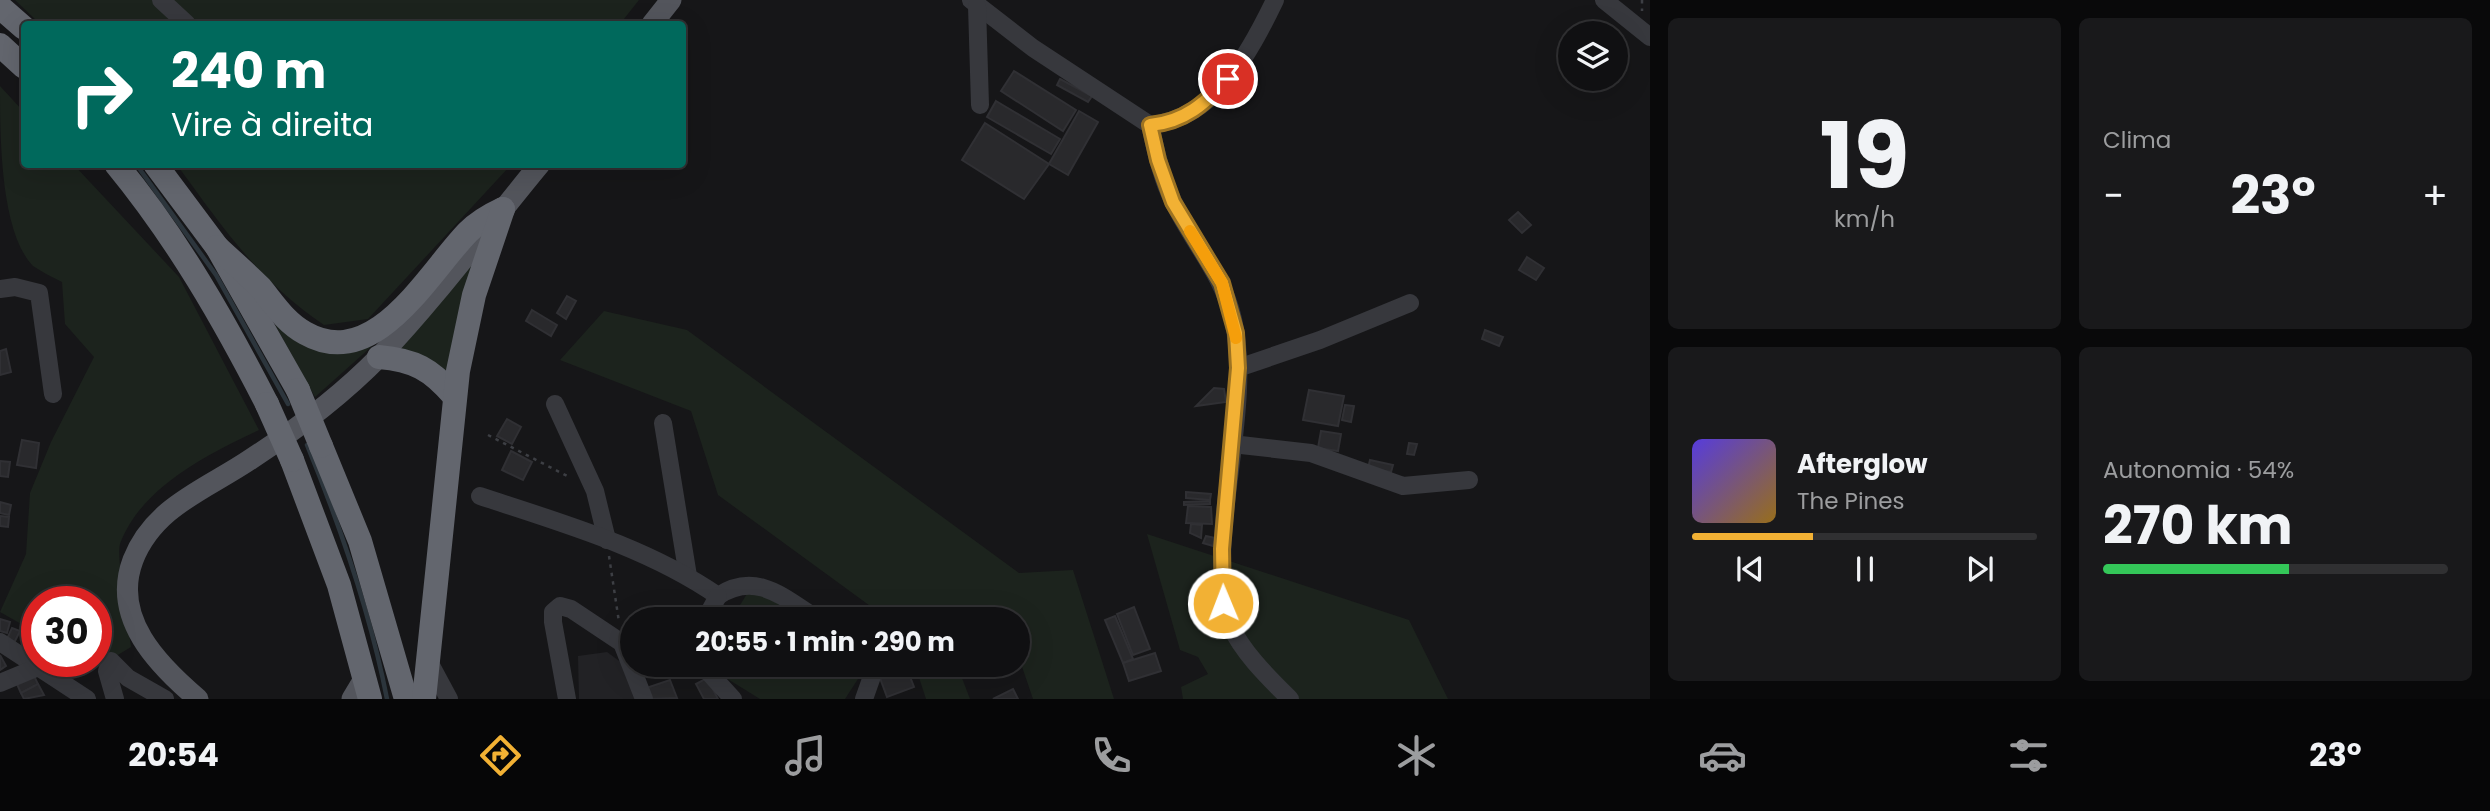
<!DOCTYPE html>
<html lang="pt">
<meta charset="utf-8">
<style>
:root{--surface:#101012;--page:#19191b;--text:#f1f3f6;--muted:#9c9d9f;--line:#303032;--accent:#f2b134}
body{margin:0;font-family:Poppins,sans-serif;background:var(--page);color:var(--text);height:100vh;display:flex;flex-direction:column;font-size:26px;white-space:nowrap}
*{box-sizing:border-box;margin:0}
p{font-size:23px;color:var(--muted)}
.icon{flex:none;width:38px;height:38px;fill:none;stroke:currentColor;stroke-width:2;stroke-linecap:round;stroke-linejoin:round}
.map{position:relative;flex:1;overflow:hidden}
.panel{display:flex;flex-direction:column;gap:18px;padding:18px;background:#09090a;width:840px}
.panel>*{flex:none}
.banner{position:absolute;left:21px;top:21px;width:665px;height:147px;border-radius:7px;box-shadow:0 7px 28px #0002,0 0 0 2px var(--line);background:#00695c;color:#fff;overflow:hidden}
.buttons{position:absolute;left:1558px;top:21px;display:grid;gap:14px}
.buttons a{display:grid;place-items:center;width:70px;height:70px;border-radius:50%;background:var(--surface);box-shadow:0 7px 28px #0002,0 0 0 2px var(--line);font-size:35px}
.speed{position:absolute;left:21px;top:586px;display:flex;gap:14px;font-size:35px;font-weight:700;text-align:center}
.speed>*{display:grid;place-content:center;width:91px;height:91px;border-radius:50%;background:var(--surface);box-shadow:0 7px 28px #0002,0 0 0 2px var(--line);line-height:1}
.speed .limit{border:10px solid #d22;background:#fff;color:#111}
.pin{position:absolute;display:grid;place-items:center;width:60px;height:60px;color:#fff;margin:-30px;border:4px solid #fff;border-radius:50%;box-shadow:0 2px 7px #0007}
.me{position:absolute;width:77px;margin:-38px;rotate:359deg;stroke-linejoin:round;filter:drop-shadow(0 0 5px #0008)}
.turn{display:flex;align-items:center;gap:24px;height:147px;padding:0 35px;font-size:32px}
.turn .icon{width:91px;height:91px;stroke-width:2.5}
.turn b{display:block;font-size:49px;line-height:60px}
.big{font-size:52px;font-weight:700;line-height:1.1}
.panel .card{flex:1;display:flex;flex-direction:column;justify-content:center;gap:10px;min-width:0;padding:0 24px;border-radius:10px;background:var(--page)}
.panel .dial{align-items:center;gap:0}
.dial b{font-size:91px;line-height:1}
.song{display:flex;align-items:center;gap:21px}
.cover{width:84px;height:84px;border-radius:10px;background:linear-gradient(135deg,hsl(250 70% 55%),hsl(40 70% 35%))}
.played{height:7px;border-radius:4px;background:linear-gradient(90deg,var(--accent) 35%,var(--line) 35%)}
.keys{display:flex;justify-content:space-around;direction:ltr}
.heat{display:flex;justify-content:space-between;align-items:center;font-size:38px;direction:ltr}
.charge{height:10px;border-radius:5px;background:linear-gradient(90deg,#34c759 54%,var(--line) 0)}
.panel .tiles{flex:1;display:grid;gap:18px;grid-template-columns:repeat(2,1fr)}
.trip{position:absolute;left:620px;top:607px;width:410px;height:70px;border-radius:35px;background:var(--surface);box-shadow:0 7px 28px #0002,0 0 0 2px var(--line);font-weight:700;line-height:70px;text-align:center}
.tabs{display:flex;height:112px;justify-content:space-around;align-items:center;background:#060607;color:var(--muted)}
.tabs .icon{width:49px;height:49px}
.tabs .on{color:var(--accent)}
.tabs b{font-size:32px;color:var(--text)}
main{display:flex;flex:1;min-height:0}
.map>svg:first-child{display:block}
</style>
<main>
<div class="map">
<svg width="1650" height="699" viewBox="0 0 1650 699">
<rect width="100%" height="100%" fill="#161618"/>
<!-- built -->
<path fill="#222225" d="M607,652L626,666L635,699H579L578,656Z"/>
<!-- green -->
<g fill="#1c231d">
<path d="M15,0H639L620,24H40Z"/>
<path d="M0,86L24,112V164L74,165L179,277L259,430C208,454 141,487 120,544C116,557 129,628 131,647L86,674L58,662H96V602H37V637L30,629L0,612L26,554L30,493L51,442L94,357L65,324L62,282C52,277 42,272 33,266C0,232 0,135 0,86Z"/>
<path d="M177,165H511L368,319L324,325C257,279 224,229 177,165Z"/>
<path d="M480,253L446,376L399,351Z"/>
<path d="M261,299L292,331L390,330L315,397Z"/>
<path d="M604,311L687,330L1019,573L1073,570L1114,699H1033L1017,652V620L888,619L718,495L691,411L560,360Z"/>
<path d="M1147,534L1409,620L1448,699H1183L1181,687L1208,674L1198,657L1180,650Z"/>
<path d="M751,587L803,619L731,620Z"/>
<path d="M705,665H867L845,699H760Z"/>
<path d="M915,665H957L970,699H926Z"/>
</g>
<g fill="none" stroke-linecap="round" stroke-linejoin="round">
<!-- stream -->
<g stroke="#2c353c" stroke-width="4.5">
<path d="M136,164L216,275L288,404"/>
<path d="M307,445C341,528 370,611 387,699"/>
</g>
</g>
<!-- building -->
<g fill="#29292c" stroke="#303034" stroke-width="2">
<path d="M1014,71L1076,110L1063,131L1001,91Z"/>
<path d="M1060,79L1092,96L1088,102L1057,85Z"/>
<path d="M996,101L1060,139L1051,154L987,117Z"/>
<path d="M1079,111L1098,122L1068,175L1049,164Z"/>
<path d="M985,123L1049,164L1024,199L962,160Z"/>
<path d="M1518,212L1531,225L1522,233L1509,220Z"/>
<path d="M1527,257L1544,268L1536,280L1519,270Z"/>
<path d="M567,296L576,301L566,319L557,313Z"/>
<path d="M532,310L557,325L551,336L526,321Z"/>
<path d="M1485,330L1503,337L1499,346L1482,339Z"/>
<path d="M6,349L11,372L0,375V351Z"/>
<path d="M1214,388L1224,389L1226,402L1196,406Z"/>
<path d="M1309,390L1344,396L1338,426L1303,420Z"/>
<path d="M1345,405L1354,406L1351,422L1342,420Z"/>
<path d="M507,419L521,427L512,444L497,436Z"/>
<path d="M1321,431L1341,434L1338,451L1318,448Z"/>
<path d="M22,440L39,443L36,468L17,465Z"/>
<path d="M1409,443L1417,444L1414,455L1407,454Z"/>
<path d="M511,451L532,462L523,480L502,470Z"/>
<path d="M1370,460L1393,465L1391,472L1368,468Z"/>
<path d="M0,461L10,462L8,477L0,476Z"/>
<path d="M1186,492L1211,494L1210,500L1186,498Z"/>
<path d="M1210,501V504L1184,505V502Z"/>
<path d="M0,502L11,505L9,515L0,513Z"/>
<path d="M1188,506L1211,507L1212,524L1186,523Z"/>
<path d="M0,516L9,517L8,527L0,526Z"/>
<path d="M1191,524L1202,525L1201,538L1190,533Z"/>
<path d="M1206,536L1215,538L1213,546L1203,543Z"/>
<path d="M1134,607L1150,649L1133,655L1117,614Z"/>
<path d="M1115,616L1133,659L1123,663L1105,620Z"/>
<path d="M0,619L10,622L7,633L0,631Z"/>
<path d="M12,628L20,631L13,645L6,641Z"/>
<path d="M1155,653L1161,671L1129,681L1123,663Z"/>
<path d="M0,655L6,666L0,670Z"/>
<path d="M907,669L914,687L887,697L880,678Z"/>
<path d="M33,674L38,684L21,693L16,682Z"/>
<path d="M707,678L718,699H704L696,684Z"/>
<path d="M670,680L677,698L647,699L643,689Z"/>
<path d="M38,684L44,695L24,699L21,693Z"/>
<path d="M1013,689L1018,699H993Z"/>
</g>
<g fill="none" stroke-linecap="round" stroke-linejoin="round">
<!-- path -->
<g stroke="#3d3f44" stroke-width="2.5" stroke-dasharray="3.5 5" stroke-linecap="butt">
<path d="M1642,0V11"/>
<path d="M488,435L571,478"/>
<path d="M609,556L619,622"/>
</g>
<!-- minor -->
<g stroke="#37383d" stroke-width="18">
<path d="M161,0L187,24"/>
<path d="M971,0L1033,48L1150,125C1215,119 1250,52 1275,0"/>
<path d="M1604,0L1650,37"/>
<path d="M977,6L980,105"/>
<path d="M1150,125C1156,151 1161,177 1173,201C1192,242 1223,274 1233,319C1250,394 1221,489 1222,567C1222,587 1221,607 1230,625C1243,653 1268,677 1290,699"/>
<path d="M0,289L15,287L39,293L53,394"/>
<path d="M1238,368L1320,340L1410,303"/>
<path d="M555,404L595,491L607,540"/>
<path d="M663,423L688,576"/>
<path d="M1232,444L1311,453L1403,486L1469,480"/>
<path d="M480,496C561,523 647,547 718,596C757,570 785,599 819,620"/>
<path d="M705,620L718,596"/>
<path d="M0,642L87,699"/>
<path d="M428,660L449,699"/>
<path d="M702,665L733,699"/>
<path d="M0,683L36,668"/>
<path d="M115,699L107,671L111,661L128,678L165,699"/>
<path d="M567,699L553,622V612L560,606L571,609L622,643L644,699"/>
<path d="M864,699L876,665"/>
</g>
<!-- major -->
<g stroke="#53555c" stroke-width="21">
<path d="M652,24L671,0"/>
<path d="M198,699C158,665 111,618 133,560C154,506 207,489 251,459C297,429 342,395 380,356C437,296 487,228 540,164"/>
<path d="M352,699L364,679"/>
</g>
<!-- highway -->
<g stroke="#63666e" stroke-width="24">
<path d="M0,7L24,28"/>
<path d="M0,45L24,67"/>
<path d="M116,164C177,238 224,320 267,404"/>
<path d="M155,164L217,247L298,390"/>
<path d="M217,247C231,260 246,273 260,287C274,304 285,322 305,333C375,373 428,273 468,232C478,222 490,215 503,209"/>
<path d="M379,357C414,360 431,369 454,396"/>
<path d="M321,446L360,541L406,699"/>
<path d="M292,460L339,585L370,699"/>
<path d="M424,699L458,371L474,295L503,209"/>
</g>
<!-- highway-bridge -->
<g stroke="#63666e" stroke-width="24">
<path d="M298,390L321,446"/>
<path d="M267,404L292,460"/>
</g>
</g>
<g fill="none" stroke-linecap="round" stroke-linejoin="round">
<!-- route casing -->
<g stroke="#9d7322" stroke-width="18">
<path id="route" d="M1223,603L1222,549L1238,368L1236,333L1222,283L1173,202L1158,160L1150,125C1185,122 1205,103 1228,79"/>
</g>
<!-- route -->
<use href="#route" stroke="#f2b134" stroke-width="12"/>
<!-- slow -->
<path stroke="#f59e0b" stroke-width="12" d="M1190,231L1222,283L1236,338"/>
</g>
</svg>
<div class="buttons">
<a><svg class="icon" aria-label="layers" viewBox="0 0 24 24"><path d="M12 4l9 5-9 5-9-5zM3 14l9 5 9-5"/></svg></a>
</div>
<div class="speed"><div class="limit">30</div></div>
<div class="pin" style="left:1228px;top:79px;background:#d93025"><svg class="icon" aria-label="arrive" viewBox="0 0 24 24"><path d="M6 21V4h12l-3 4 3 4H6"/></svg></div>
<svg class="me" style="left:1223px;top:603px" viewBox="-20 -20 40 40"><circle r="17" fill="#f2b134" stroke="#fff" stroke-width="3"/><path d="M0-11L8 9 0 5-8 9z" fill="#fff"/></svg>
<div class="trip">20:55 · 1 min · 290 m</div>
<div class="banner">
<div class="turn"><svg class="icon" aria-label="right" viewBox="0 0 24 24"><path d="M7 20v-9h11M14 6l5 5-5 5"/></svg><div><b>240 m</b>Vire à direita</div></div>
</div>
</div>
<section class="panel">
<div class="tiles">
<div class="card dial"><b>19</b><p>km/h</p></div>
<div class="card"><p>Clima</p>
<div class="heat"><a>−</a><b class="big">23°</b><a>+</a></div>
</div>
<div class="card">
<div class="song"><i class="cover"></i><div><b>Afterglow</b><p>The Pines</p></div></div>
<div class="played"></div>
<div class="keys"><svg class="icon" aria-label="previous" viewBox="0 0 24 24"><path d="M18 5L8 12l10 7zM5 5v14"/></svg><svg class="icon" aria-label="pause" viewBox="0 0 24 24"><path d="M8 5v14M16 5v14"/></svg><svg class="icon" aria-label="next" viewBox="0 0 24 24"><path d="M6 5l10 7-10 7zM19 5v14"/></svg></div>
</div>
<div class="card"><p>Autonomia · 54%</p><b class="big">270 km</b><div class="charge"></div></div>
</div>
</section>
</main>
<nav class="tabs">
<b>20:54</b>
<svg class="icon on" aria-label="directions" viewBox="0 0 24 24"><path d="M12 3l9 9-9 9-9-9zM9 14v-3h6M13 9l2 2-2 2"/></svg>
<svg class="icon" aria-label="music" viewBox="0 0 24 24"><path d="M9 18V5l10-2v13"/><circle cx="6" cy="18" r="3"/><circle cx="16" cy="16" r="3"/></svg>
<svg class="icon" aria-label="phone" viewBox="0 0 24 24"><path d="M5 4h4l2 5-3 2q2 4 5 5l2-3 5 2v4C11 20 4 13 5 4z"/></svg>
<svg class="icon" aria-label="climate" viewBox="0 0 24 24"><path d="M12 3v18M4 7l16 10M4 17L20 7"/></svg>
<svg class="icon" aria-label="car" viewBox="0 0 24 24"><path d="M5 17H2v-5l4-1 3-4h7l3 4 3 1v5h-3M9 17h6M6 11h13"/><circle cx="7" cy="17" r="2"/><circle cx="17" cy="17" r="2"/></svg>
<svg class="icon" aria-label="filters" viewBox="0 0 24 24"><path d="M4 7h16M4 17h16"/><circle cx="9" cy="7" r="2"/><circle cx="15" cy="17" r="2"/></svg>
<b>23°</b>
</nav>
